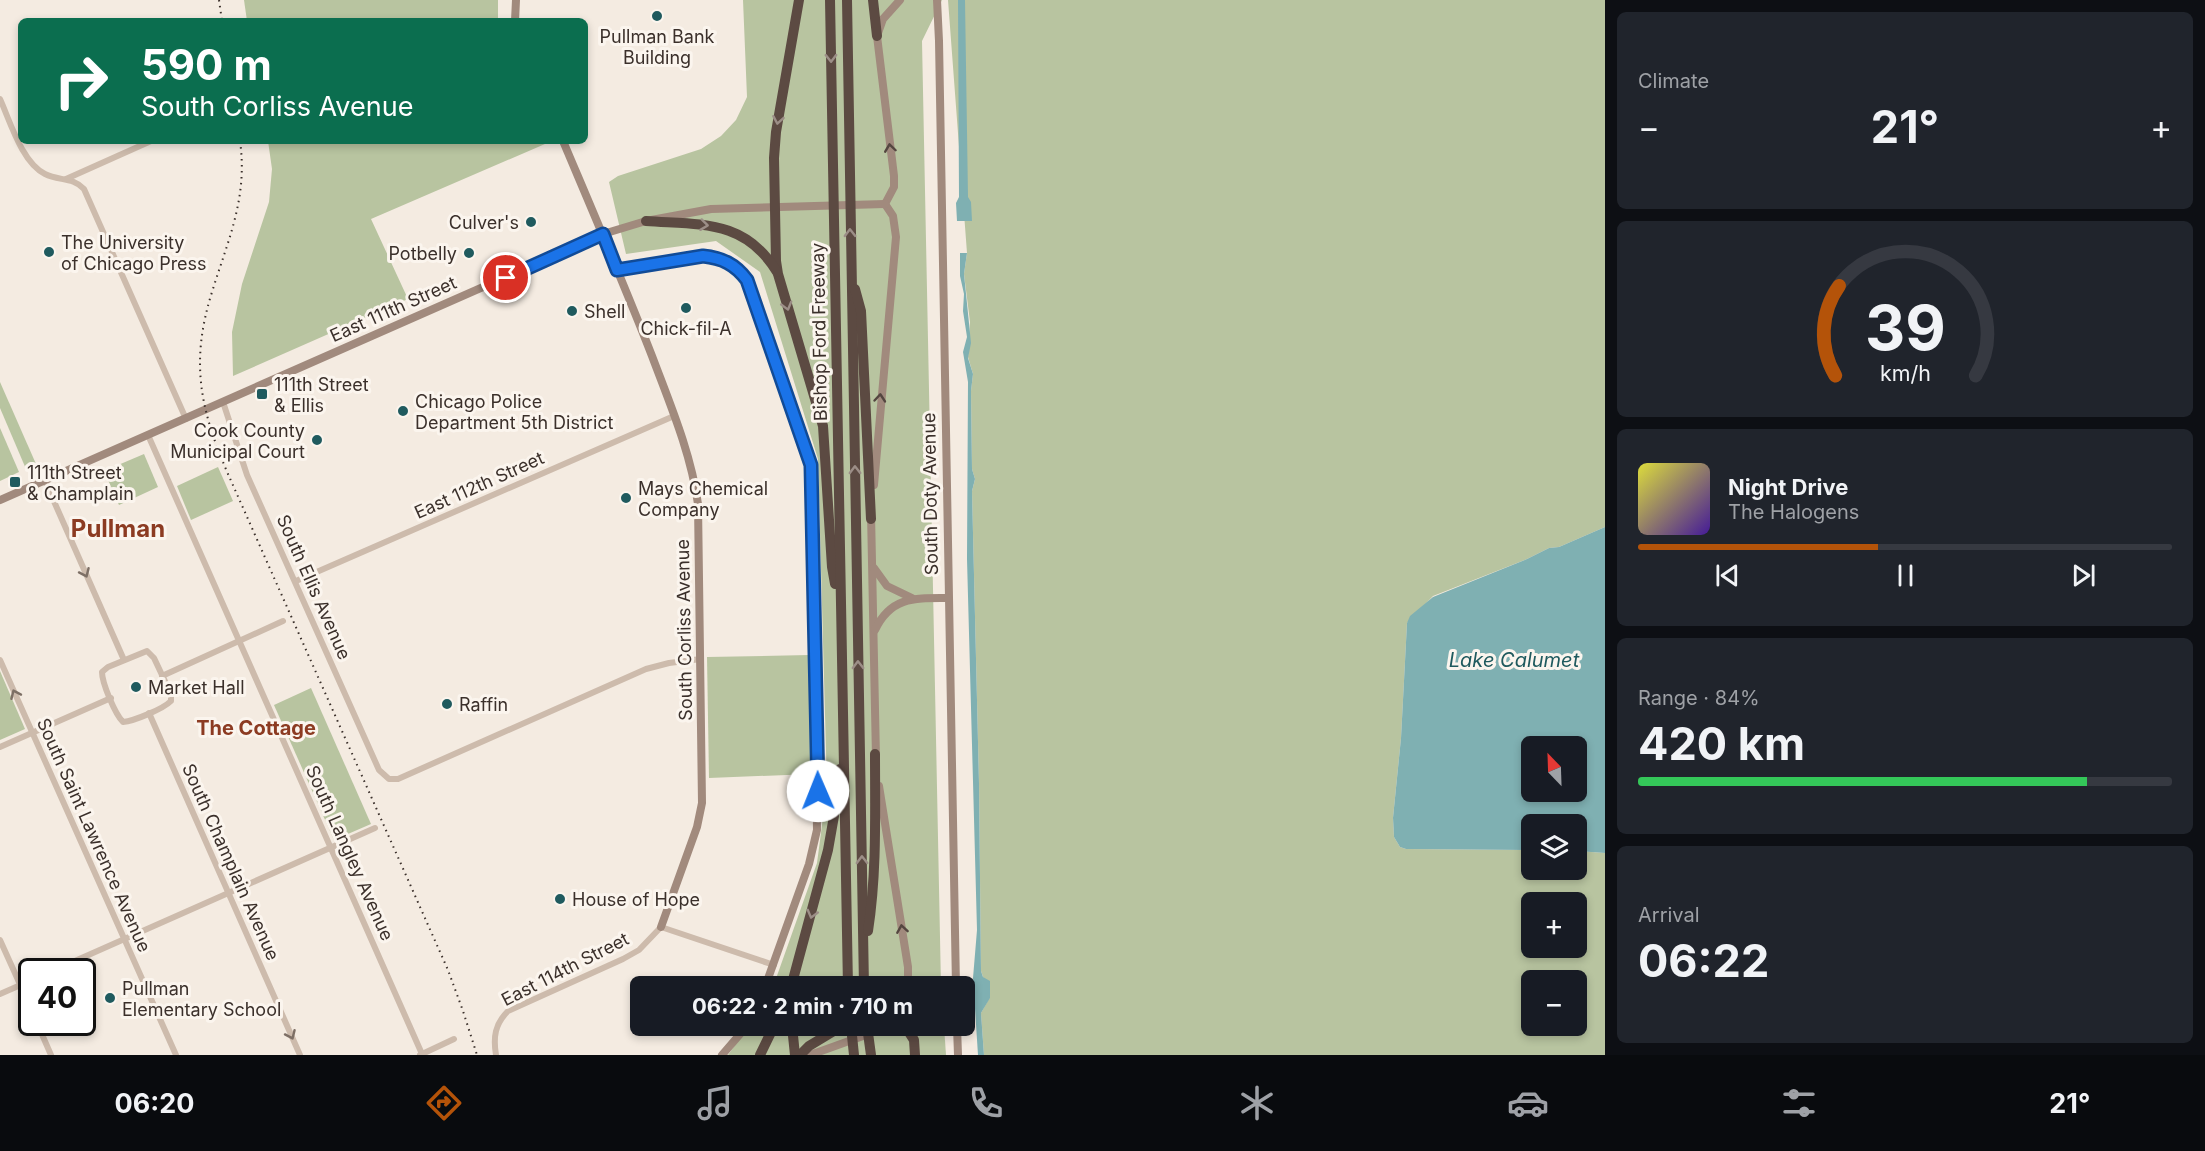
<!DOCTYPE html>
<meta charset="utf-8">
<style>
:root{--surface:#171b24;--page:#20242c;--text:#f1f3f6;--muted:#9ea1a6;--line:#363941;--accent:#b45309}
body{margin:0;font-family:Inter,sans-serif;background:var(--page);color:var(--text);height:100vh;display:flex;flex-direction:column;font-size:22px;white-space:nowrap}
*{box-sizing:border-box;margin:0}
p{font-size:20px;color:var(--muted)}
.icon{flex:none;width:33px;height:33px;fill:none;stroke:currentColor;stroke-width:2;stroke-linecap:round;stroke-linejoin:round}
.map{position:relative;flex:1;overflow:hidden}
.drawer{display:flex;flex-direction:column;gap:12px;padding:12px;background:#0d0f14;width:600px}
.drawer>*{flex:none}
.top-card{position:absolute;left:18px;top:18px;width:570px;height:126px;border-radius:9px;box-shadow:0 3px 9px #0003;background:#0b6e4f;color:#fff;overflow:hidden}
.needle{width:39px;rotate:337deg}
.fabs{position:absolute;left:1521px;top:736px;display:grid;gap:12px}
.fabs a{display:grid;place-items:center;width:66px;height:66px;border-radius:9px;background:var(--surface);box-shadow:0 3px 9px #0003;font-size:30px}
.speed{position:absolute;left:18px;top:958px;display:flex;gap:12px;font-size:30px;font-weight:700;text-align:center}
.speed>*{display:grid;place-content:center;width:78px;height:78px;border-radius:50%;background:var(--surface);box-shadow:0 3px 9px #0003;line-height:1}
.speed .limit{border:3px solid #111;border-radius:9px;background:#fff;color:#111}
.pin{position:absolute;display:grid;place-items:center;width:51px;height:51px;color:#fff;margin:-26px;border:3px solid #fff;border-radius:50%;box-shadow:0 2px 6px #0007}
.me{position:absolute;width:66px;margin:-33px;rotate:359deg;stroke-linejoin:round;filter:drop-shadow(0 0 4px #0008)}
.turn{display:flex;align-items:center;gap:21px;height:126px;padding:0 24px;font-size:27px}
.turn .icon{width:78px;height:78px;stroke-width:2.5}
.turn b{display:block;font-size:42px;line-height:51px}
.big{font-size:45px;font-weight:700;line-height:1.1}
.drawer .widget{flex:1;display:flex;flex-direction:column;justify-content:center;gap:9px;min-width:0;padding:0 21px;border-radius:9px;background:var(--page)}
.drawer .dial{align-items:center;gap:0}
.dial svg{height:156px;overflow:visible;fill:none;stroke:var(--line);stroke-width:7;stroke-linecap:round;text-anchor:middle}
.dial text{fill:var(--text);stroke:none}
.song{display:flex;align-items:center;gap:18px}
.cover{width:72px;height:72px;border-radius:9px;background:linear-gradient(135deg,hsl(60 70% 55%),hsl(260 70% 35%))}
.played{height:6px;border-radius:3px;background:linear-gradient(90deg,var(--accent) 45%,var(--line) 45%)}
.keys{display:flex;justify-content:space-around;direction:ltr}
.heat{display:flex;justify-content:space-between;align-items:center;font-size:33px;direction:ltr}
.charge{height:9px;border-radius:4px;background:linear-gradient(90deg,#34c759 84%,var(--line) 0)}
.trip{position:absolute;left:630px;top:976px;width:345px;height:60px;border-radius:9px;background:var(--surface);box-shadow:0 3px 9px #0003;font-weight:700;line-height:60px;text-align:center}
.menu{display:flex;height:96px;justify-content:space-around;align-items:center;background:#090b0e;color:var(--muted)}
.menu .icon{width:42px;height:42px}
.menu .on{color:var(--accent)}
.menu b{font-size:27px;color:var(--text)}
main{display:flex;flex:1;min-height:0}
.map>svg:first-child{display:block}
</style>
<main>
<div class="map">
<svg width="1605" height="1055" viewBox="0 0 1605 1055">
<rect width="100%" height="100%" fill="#f4ebe1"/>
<!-- green -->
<g fill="#b8c4a0" fill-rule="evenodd">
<path d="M244,0H498V21H247Z"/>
<path d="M743,0H942L922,41L941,987H773L817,863L827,787L818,459L760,272L716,241L626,254L609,182L618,176L701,149L721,136L736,120L747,97Z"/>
<path d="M948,0H1605V527L1559,547L1549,548L1527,559L1433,596L1407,623L1401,738L1393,818L1394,837L1400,847L1406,849L1531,850L1532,870H1576L1577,851L1605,853V1055H984L981,1013L990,997L981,971L979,783L972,491L975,479L972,469L971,391L973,374L968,357L970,322L964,274L967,253ZM1532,903H1576V948H1532ZM1532,981H1576V1026H1532Z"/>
<path d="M268,141H544L545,144L371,219L408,299L233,376L232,332L242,284L269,202L272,169Z"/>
<path d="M0,382L36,464L26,469L0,408Z"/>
<path d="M0,428L19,472L0,481Z"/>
<path d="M144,454L158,487L119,505L104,471Z"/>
<path d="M218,467L233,501L191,520L177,486Z"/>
<path d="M809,655L812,774L709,778L707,657Z"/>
<path d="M0,671L25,729L0,740Z"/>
<path d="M311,688L371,824L334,840L274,705Z"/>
<path d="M749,1026H944L946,1055H728Z"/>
</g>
<!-- water -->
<g fill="#7fb0b2" fill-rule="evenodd">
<path d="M958,0H965L968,197L971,202L972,221H957L956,203L959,197Z"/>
<path d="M960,253H967L964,274L971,343L968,358L973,374L971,391L972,469L975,479L972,491L979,783L981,971L983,977L990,981V998L981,1013L984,1055H978L973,978L977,930L967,559L968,382L963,352L967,337L963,311L964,294L960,276Z"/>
<path d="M1605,527V853L1577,851L1576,825H1532L1531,850L1406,849L1400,847L1394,837L1393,818L1401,738L1407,623L1410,616L1433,597L1527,559L1549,548L1559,547ZM1532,747H1576V792H1532Z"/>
</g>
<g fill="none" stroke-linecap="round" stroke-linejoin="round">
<!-- street -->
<g stroke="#cdbbac" stroke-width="6">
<path d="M0,99C10,121 22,163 45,174C59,181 73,177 84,189L186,419"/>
<path d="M66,179L151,141"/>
<path d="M223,402L247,475L379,770L389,779H398L646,669L669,663L701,659"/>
<path d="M148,435L422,1054"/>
<path d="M45,481L124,660"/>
<path d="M296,581L674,416"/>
<path d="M147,651L154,658L171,694V701C163,709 134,721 123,722C115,714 102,683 102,672L108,667Z"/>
<path d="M0,660L176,1055"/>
<path d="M162,676L283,621"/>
<path d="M149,713L300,1055"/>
<path d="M0,747L111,698"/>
<path d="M0,940L32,1011"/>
<path d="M50,972L375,828"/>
<path d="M0,994L32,980"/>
<path d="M37,1023L51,1055"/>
<path d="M420,1055L454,1039"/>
<path d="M496,1055C493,1037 495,1024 508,1011L623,959L639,950L661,927L774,965"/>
</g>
<!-- secondary -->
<g stroke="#a18a7d" stroke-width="8">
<path d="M937,0L939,41L956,987"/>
<path d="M515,21L516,0"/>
<path d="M563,141C593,212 624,284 652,356C670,404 691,453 698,504L702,803L697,827L661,927"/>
<path d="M885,204L894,187V176L877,36L883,19L900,0"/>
<path d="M617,270C633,267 648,266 664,263C702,256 732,248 752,290L809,456L812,471L817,830L809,864L765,987"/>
<path d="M874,485L896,237L893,216L885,204"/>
<path d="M0,500L603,234L646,221L711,209L885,204"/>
<path d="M871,513L876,758"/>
<path d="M874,568L887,586L912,598"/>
<path d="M875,630C891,596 916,598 948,598"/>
<path d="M879,786L908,967V987"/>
<path d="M957,1026L958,1055"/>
<path d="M722,1055L747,1026"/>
<path d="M810,1055L863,1036L884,1026"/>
</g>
<!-- highway -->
<g stroke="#5c4a42" stroke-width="10">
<path d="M799,0L776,132L774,158L776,261L778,274L823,426L832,567L835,584"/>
<path d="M830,0L848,987"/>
<path d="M847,0L864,987"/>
<path d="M873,0L877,36"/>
<path d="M646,221C700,225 745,219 777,272"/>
<path d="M855,289L861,311L871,519"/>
<path d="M868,931C877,873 875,812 875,754"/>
<path d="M791,987L828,850L834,816L836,786L840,769"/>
<path d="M792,1026L795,1055"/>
<path d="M851,1026L854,1055"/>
<path d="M867,1026L871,1055"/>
<path d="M905,1026L914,1040L915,1055"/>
<path d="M760,1055L774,1026"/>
<path d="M800,1055L809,1046L842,1026"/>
</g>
<!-- rail -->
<g stroke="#3b302b" stroke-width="2" stroke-dasharray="1.5 4.5" stroke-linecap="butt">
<path d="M219,0L222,21"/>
<path d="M240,141C248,198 228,240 212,292C190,362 200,409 228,474L448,970L463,1011L477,1055"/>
</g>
</g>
<!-- one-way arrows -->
<defs><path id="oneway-chevron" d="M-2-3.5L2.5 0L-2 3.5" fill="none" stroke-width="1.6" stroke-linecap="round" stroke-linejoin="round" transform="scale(1.5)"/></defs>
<g stroke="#9c8e87">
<use href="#oneway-chevron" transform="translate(831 58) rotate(89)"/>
<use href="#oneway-chevron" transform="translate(778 120) rotate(100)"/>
<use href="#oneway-chevron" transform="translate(704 225) rotate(7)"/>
<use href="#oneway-chevron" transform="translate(850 233) rotate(-91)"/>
<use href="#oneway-chevron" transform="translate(787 306) rotate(74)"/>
<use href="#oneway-chevron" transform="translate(855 470) rotate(-91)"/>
<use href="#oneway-chevron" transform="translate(858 665) rotate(-91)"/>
<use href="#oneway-chevron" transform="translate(862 860) rotate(-91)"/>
<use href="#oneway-chevron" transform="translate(812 914) rotate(105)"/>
</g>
<g stroke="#544640">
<use href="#oneway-chevron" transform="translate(890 148) rotate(-98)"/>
<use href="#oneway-chevron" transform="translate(880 398) rotate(-85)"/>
<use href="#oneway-chevron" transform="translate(902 929) rotate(-99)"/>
</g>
<g stroke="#7d6f65">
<use href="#oneway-chevron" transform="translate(85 573) rotate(66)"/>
<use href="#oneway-chevron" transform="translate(15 694) rotate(-114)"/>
<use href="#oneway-chevron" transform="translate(291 1035) rotate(66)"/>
</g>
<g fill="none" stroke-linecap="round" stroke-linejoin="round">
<!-- route casing -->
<g stroke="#114b97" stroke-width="15">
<path id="route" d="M506,278L603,234L617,270L703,256C722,258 735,264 747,280L811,465L818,791"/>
</g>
<!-- route -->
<use href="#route" stroke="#1a73e8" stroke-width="10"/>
</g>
<!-- markers -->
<g fill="#1f5a5e" stroke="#fbf5ee" stroke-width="2">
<circle cx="657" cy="16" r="6"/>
<circle cx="531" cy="222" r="6"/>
<circle cx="49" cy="252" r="6"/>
<circle cx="469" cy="253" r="6"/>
<circle cx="686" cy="308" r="6"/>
<circle cx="572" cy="311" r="6"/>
<rect x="256" y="388" width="12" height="12" rx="3"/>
<circle cx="403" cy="411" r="6"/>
<circle cx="317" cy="440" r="6"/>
<rect x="9" y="476" width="12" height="12" rx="3"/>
<circle cx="626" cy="498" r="6"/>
<circle cx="136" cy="687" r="6"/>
<circle cx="447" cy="704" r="6"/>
<circle cx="560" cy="899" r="6"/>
<circle cx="110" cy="998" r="6"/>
</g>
<g text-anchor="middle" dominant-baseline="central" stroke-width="6" stroke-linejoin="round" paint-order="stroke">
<!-- poi labels -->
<g font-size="18" fill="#3b302b" stroke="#fbf5ee" text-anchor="start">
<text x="657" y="36" text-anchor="middle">Pullman Bank<tspan x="657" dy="21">Building</tspan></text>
<text x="519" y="222" text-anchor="end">Culver's</text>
<text x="61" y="242">The University<tspan x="61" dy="21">of Chicago Press</tspan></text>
<text x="457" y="253" text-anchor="end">Potbelly</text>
<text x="584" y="311">Shell</text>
<text x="686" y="328" text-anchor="middle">Chick-fil-A</text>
<text x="274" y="384">111th Street<tspan x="274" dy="21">&amp; Ellis</tspan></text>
<text x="415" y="401">Chicago Police<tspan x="415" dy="21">Department 5th District</tspan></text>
<text x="305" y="430" text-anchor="end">Cook County<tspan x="305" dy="21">Municipal Court</tspan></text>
<text x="27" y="472">111th Street<tspan x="27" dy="21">&amp; Champlain</tspan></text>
<text x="638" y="488">Mays Chemical<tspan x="638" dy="21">Company</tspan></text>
<text x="148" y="687">Market Hall</text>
<text x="459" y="704">Raffin</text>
<text x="572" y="899">House of Hope</text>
<text x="122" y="988">Pullman<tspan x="122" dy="21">Elementary School</tspan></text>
</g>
<!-- street labels -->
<g font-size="18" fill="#3b302b" stroke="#fbf5ee">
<text transform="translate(393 309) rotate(-24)">East 111th Street</text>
<text transform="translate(819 332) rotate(-91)">Bishop Ford Freeway</text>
<text transform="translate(479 485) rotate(-24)">East 112th Street</text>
<text transform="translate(930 494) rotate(-91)">South Doty Avenue</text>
<text transform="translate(314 587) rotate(66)">South Ellis Avenue</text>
<text transform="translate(684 630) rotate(-91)">South Corliss Avenue</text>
<text transform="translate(94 835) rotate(66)">South Saint Lawrence Avenue</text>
<text transform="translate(350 853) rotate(66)">South Langley Avenue</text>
<text transform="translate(231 862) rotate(66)">South Champlain Avenue</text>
<text transform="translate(565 969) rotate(-27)">East 114th Street</text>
</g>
<!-- water labels -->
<g font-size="20" font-style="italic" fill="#1f5a5e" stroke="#fbf5ee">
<text x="1514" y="660">Lake Calumet</text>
</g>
<!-- neighbourhood labels -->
<g font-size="20" font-weight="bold" fill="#8c3b22" stroke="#fbf5ee">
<text x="256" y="728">The Cottage</text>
</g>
<!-- district labels -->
<g font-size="24" font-weight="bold" fill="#8c3b22" stroke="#fbf5ee">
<text x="118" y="528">Pullman</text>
</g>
</g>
</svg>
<div class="fabs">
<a><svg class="needle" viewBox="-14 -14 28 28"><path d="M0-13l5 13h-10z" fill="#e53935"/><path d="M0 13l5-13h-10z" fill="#9ea1a6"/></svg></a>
<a><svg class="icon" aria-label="layers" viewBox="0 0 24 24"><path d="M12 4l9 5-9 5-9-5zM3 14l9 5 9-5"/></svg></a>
<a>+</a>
<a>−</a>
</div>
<div class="speed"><div class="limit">40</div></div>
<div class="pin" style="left:506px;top:278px;background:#d93025"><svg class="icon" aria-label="arrive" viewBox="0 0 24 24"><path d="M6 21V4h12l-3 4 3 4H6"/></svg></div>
<svg class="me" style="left:818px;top:791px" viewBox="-20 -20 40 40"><circle r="19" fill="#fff"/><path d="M0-13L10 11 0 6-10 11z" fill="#1a73e8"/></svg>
<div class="trip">06:22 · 2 min · 710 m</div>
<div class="top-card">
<div class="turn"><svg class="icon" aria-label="right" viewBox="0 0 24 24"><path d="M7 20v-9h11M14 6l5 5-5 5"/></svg><div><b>590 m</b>South Corliss Avenue</div></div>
</div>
</div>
<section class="drawer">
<div class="widget"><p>Climate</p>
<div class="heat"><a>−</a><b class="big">21°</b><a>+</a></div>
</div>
<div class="widget dial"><svg viewBox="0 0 100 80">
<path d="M14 69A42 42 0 1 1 86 69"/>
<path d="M14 69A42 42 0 0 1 16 23" stroke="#b45309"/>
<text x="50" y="56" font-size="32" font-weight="700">39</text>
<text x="50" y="72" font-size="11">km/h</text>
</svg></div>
<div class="widget">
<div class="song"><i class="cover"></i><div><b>Night Drive</b><p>The Halogens</p></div></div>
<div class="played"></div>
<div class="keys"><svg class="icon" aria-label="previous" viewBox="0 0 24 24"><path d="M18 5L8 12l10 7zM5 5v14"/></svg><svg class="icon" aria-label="pause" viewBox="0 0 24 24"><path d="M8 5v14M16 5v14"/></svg><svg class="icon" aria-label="next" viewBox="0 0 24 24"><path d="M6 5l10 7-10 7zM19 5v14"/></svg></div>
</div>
<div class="widget"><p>Range · 84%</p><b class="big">420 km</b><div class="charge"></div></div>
<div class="widget"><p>Arrival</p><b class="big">06:22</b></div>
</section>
</main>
<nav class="menu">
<b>06:20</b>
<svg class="icon on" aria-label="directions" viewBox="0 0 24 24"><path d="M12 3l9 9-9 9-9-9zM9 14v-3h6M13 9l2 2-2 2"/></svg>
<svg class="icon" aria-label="music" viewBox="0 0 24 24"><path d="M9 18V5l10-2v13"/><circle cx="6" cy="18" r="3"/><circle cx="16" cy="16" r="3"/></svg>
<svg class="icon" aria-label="phone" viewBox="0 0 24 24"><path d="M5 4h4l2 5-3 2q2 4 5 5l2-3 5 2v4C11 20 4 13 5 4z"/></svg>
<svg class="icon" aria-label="climate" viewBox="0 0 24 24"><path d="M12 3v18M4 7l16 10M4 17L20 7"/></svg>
<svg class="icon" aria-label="car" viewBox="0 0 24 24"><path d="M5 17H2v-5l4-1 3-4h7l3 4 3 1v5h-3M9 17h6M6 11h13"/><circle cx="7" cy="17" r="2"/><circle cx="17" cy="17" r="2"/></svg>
<svg class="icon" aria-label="filters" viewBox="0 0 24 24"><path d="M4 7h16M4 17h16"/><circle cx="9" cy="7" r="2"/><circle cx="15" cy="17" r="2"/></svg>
<b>21°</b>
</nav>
